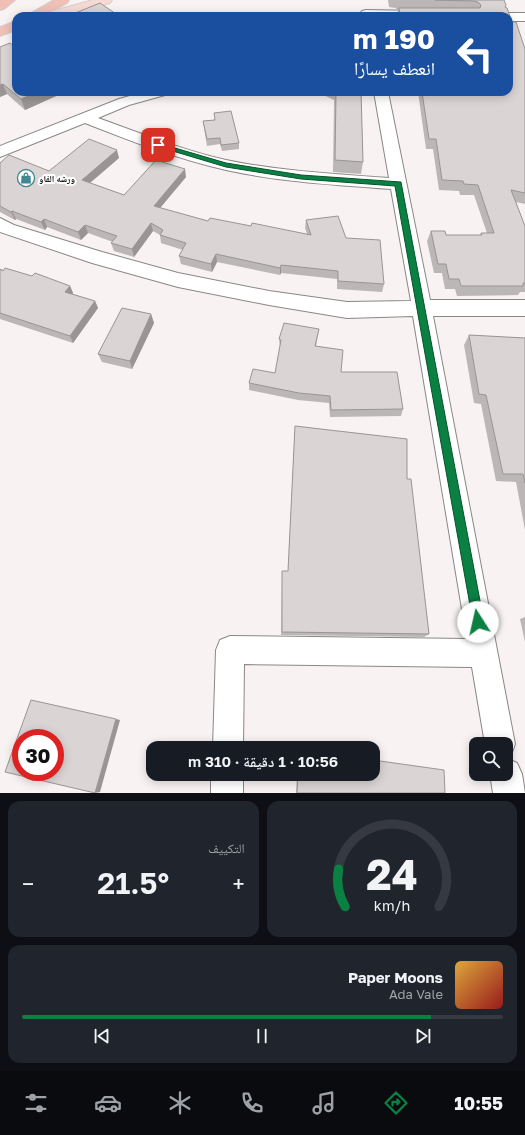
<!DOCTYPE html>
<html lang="ar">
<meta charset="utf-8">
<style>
:root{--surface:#171b24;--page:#20242c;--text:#f1f3f6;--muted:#9ea1a6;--line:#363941;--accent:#0b8043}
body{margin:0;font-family:"Golos Text","Noto Naskh Arabic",sans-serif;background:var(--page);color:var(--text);direction:rtl;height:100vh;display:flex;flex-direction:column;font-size:15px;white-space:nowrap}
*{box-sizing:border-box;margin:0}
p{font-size:13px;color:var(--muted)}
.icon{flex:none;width:22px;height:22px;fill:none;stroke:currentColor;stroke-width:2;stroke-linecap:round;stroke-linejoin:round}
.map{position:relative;height:793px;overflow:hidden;direction:ltr}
.side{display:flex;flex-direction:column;gap:8px;padding:8px;background:#0d0f14;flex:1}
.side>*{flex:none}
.guide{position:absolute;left:12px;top:12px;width:501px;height:84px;border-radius:12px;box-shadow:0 2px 10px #0003;direction:rtl;background:#1a4fa0;color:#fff;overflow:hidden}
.fabs{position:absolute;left:469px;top:737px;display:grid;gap:8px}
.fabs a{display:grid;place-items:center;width:44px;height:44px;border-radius:8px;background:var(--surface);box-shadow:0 2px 10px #0003;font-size:20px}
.speed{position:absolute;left:12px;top:729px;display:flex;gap:8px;font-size:20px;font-weight:700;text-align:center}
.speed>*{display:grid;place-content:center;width:52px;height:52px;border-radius:50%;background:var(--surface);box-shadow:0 2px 10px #0003;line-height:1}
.speed .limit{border:6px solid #d22;background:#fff;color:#111}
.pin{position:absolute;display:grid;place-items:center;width:34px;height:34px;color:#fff;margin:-17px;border-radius:8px;box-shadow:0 2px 6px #0006}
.me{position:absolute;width:44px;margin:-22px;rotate:350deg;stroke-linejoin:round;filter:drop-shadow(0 0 3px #0008)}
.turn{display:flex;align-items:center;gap:14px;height:84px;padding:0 12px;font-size:18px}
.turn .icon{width:52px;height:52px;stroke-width:2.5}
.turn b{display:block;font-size:28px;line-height:34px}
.big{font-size:30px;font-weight:600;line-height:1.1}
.side .widget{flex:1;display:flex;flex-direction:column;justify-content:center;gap:6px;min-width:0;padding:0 14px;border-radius:12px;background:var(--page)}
.side .dial{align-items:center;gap:0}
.dial svg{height:104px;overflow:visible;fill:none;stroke:var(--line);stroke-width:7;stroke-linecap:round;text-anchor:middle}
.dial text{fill:var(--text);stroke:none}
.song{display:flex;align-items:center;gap:12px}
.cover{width:48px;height:48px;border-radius:6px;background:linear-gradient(135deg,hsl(40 70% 55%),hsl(0 70% 35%))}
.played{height:4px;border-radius:2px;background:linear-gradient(90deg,var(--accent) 85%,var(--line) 85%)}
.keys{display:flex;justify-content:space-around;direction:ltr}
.heat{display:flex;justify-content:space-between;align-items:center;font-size:22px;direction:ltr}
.side .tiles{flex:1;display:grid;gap:8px;grid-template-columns:1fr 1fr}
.widget:last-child{grid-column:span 2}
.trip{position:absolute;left:146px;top:741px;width:234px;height:40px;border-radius:12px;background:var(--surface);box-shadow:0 2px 10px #0003;font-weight:600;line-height:40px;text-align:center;direction:rtl}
.tab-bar{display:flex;height:64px;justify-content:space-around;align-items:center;background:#090b0e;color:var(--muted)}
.tab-bar .icon{width:28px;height:28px}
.tab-bar .selected{color:var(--accent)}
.tab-bar b{font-size:18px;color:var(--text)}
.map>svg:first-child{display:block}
</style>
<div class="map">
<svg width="525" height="793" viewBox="0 0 525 793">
<rect width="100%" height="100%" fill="#f8f3f2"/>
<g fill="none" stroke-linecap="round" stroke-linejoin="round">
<!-- minor casing -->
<g stroke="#8b8786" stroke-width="2">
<g id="minor">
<path d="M366,10L471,12L475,13L477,16H361L360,14L362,11Z"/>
<path d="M509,13H525V21H509V16H503Z"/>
<path d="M144,92H167L165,95L129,105L98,118C140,133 182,150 226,160C279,171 334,174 389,178L374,92H388L430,300H525V316H433L515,744L511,755L506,757V744H485L472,667L244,664L243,748H213L216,650L220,640L230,636L467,639L413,316L347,318L269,305L178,287L92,263L0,232V218L14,225L102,252L178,273L269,291L347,302L411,301L391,189C336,185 280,182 226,170C177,159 131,141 85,123L0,157V146L119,99Z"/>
<path d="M506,758L517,763L522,774L525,793H493L490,774H506Z"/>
<rect x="211" y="774" width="32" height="19"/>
</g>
</g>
<!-- major casing -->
<g stroke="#d0d0d0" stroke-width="2">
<path id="major" d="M93,0H112L110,3L64,16H44L46,13Z"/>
</g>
<!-- highway casing -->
<g stroke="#d0d0d0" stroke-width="2">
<g id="highway">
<path d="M0,0H15L4,9L0,10Z"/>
<path d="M54,0H69L67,3L44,16H29L31,13Z"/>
<path d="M16,21V30L0,36V27Z"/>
</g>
</g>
<!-- minor -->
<use href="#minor" fill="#fff" fill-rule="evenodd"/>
<!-- major -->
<use href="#major" fill="#f6d9d3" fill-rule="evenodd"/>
<!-- highway -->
<use href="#highway" fill="#f0bfb5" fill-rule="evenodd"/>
</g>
<!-- wall -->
<g fill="#bbb7b6">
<path d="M388,0H504L505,7L525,49V204L516,202L525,226V292H520L518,295L457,296L455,289H445L442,273H434L427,241L431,231L446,235H480L481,233H487L474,195H460L459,191L439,190L433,149H426L418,92H509V16H397L398,9H396V8L389,7Z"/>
<path d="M0,47L65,92L25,110L7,94L0,97Z"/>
<path d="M317,92H361L363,162L361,174L333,172L334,100Z"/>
<path d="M214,113L239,143V149L222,151L220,144L207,146L204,128L203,121L215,120Z"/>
<path d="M119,158L90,183L124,195L186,177L160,208L208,221L251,226L307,234L305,228L306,220L346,238L384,284L382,292L337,289V279L281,273L280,275L217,262L212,272L181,264L179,256L183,250L161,243L160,235L153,231L134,257L114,251L111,243L113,242L88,233L81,240L47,227L45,230L16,219L15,220L0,212V163L49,171Z"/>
<path d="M0,269L70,286L73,293V294L95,301L98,308L73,343L0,319Z"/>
<path d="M151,314L154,323L132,369L102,362L98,354Z"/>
<path d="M319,329L316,346L341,372L403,409L401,416L330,417L329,403L298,400L249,390V383L275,373L280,347L279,339Z"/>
<path d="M469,335L525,338V530L516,482L496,481L481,404L474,403L464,345Z"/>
<path d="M295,426L407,479L429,634L424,637L281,635L282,576V571H288Z"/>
<path d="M525,617V642L520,619Z"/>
<path d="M297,774H373L445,793H296Z"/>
</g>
<!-- shaded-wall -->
<g fill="#999594">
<path d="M3,84L7,94L0,97V85Z"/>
<path d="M37,92H65L25,110L21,99Z"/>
<path d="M117,150L119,158L84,188L82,180Z"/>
<path d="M185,169L186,177L155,214L154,206Z"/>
<path d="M12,211L16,219L15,220L11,212Z"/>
<path d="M44,219L47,227L45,230L41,222Z"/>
<path d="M151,223L153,231L134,257L132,249Z"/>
<path d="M85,225L88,233L81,240L78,232Z"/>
<path d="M216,254L217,262L212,272L211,264Z"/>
<path d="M281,265V273L280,275V268Z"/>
<path d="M70,286L73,293L69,299L65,292Z"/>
<path d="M95,301L98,308L73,343L70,336Z"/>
<path d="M151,314L154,323L132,369L130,361Z"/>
<path d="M116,719L120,720L100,792L95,793Z"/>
</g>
<!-- building -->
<g fill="#dad5d4" stroke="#999594" fill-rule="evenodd">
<path d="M435,0H504L506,5L505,7L507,8L512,22H516L525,49V193L511,190L525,226V283H523V286H461L459,279H449L446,264H438L431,231H445L446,235H482L481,233H494L478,185L464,184L463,181L442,180L436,139H429L422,92H509V16H400L399,8H480L481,5L478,2L474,1Z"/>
<path d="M100,3L119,16H68Z"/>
<path d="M10,43L16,48V92H37L21,99L3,84L0,85V47Z"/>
<path d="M336,92H361L363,162L335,160Z"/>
<path d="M231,111L239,143L221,145L220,138L207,139L203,121L215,120L214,113Z"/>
<path d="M89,139L117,150L82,180L124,195L156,160L185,169L154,206L208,221L210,218L251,226L252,223L311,235L306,220L338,216L346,238L380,240L384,284L338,281V271L281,265L280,268L216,254L211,264L179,256L186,243L160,235L163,230L151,223L132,249L111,243L117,236L85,225L78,232L44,219L41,222L12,211L11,212L0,206V163L9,155L49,171Z"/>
<path d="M5,268L32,276L35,273L70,286L65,292L95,301L70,336L0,313V269L3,271Z"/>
<path d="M122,308L151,314L130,361L98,354Z"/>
<path d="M284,323L319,329L315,346L343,350L341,372H397L403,409L331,410L330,396L299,393L249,383L253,369L275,373L281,340L279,339Z"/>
<path d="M469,335L525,338V483L523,474H503L486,395L479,394Z"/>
<path d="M295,426L407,439V479H411L429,634L282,632V571H288Z"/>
<path d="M31,700L116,719L95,793L5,772ZM21,738H55V772H21Z"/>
<path d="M373,760L444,770L445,793H297L298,774H373Z"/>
</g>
<!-- route -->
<path fill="#0b8043" stroke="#07532c" d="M158,143L226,163L301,175L401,182L484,622L482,626L478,628L474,626L473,622L395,186L301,179L226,167L156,146V144Z"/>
<!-- icons -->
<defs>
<g id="shop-ring" transform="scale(0.9)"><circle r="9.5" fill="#fff" stroke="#418693" stroke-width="1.5"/><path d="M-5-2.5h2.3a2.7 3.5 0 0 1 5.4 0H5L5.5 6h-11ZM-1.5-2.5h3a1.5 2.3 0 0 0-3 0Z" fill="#418693"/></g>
</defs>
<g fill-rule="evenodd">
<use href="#shop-ring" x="26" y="178"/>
</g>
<g text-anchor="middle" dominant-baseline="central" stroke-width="4" stroke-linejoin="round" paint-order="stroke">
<!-- far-poi labels -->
<g font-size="9" font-weight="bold" fill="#161514" stroke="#fff" text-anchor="start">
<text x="39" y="178">ورشه الفاو</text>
</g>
</g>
</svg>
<div class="fabs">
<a><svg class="icon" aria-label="search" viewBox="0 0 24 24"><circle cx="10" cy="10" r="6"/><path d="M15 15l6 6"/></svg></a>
</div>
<div class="speed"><div class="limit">30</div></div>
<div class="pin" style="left:158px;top:145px;background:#d93025"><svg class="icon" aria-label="arrive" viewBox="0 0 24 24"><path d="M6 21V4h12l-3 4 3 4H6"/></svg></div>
<svg class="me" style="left:478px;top:622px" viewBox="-20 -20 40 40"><circle r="19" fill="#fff"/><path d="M0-13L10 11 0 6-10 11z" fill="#0b8043"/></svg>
<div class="trip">10:56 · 1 دقيقة · 310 m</div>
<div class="guide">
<div class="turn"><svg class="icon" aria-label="left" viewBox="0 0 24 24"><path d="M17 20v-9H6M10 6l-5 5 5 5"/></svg><div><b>190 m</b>انعطف يسارًا</div></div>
</div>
</div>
<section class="side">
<div class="tiles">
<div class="widget dial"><svg viewBox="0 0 100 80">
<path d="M14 69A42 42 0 1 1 86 69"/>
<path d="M14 69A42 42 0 0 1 9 40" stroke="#0b8043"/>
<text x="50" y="56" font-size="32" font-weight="700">24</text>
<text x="50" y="72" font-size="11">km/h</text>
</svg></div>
<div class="widget"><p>التكييف</p>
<div class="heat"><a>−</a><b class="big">21.5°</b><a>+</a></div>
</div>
<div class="widget">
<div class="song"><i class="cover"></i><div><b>Paper Moons</b><p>Ada Vale</p></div></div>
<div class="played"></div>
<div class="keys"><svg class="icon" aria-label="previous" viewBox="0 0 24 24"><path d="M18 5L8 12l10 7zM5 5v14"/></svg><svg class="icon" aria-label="pause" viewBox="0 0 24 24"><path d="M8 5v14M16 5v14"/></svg><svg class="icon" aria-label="next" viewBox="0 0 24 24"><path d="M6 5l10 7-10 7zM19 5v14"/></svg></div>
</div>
</div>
</section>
<nav class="tab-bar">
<b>10:55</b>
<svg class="icon selected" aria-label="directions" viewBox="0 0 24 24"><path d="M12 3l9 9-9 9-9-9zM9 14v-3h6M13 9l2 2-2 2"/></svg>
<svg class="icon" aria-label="music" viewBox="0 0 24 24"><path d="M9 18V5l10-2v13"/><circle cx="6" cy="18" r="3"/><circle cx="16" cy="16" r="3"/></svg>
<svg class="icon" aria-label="phone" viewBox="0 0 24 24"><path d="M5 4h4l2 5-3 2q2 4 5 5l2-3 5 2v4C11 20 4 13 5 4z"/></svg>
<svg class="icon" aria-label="climate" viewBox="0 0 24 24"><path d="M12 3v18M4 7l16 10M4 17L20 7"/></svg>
<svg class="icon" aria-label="car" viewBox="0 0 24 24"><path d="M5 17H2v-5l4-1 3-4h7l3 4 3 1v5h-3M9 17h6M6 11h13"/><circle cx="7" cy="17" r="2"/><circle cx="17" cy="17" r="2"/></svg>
<svg class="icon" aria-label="filters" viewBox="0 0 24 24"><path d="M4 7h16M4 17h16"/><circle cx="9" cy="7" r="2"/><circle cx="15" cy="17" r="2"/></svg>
</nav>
